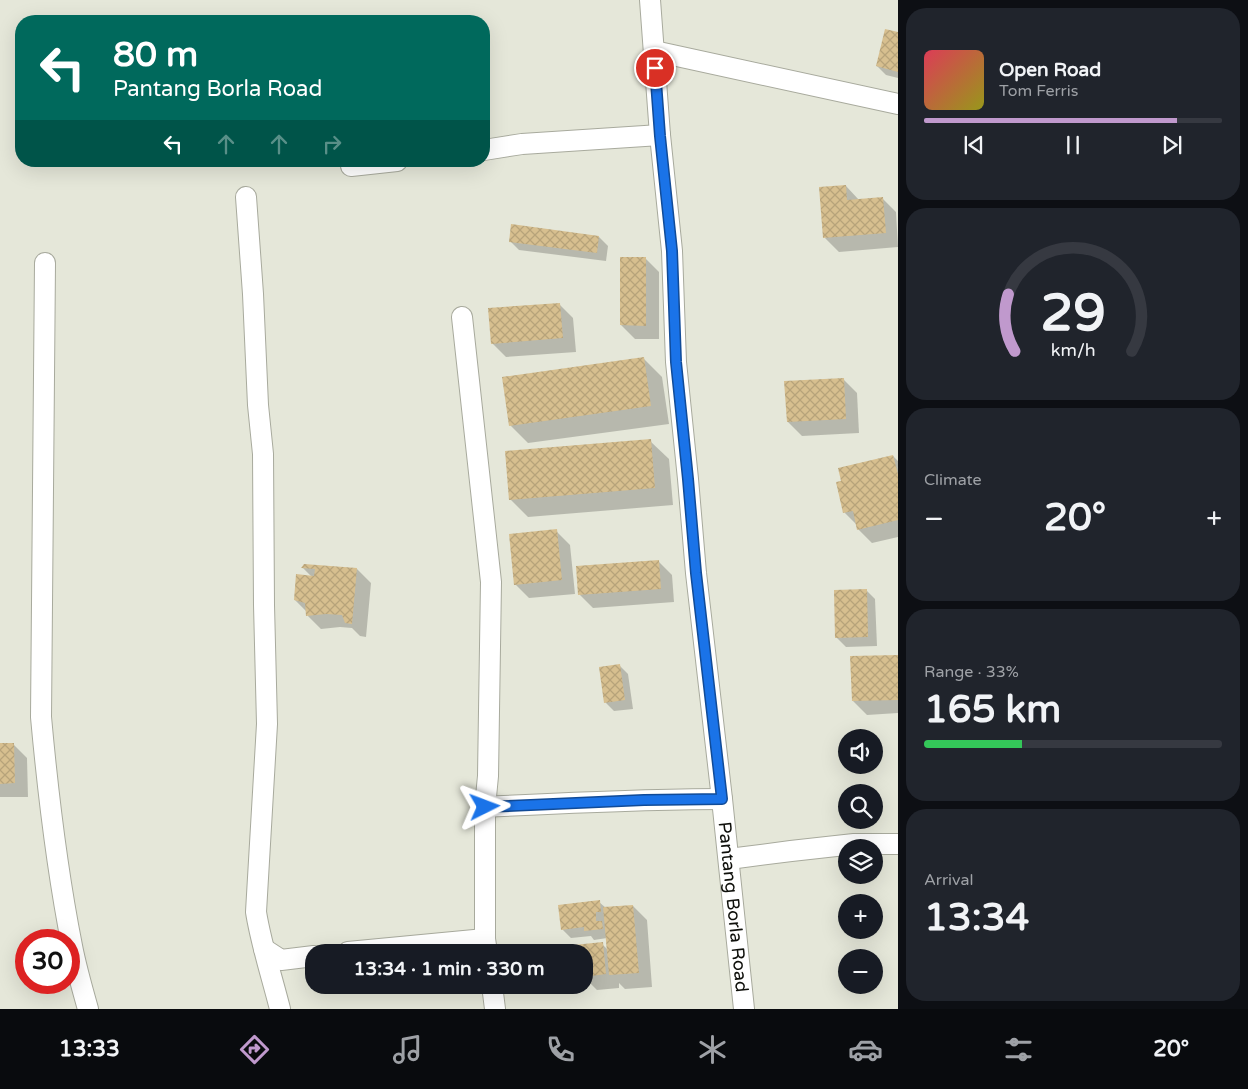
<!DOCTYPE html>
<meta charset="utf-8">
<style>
:root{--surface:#171b24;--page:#20242c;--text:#f1f3f6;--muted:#9ea1a6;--line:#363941;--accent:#c099cd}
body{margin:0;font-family:"Varela Round",sans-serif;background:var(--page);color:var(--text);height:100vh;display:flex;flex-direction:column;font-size:19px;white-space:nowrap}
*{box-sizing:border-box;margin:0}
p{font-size:16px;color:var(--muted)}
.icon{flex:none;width:28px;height:28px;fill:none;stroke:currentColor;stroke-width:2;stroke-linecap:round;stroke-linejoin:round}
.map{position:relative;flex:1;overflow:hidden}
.drawer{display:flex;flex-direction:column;gap:8px;padding:8px;background:#0d0f14;width:350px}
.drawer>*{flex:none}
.guide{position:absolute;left:15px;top:15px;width:475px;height:152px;border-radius:20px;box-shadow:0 5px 20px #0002;background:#00695c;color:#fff;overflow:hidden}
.fabs{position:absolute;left:838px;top:729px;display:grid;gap:10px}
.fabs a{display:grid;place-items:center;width:45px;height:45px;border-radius:50%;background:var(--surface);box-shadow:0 5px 20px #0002;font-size:25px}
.speed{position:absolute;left:15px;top:929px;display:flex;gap:10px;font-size:25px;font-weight:700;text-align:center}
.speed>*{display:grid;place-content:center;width:65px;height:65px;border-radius:50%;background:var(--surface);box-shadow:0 5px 20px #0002;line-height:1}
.speed .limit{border:8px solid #d22;background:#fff;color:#111}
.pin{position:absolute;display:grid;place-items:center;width:42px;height:42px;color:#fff;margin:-21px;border:2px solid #fff;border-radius:50%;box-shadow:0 1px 5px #0007}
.me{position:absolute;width:55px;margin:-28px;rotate:87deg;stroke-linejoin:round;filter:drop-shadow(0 0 4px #0008)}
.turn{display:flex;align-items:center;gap:18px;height:105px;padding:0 15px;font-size:22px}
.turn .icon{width:65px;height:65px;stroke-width:2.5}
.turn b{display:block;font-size:35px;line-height:42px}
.lanes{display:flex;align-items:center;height:48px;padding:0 15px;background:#0003;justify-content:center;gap:25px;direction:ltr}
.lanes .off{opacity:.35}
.big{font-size:38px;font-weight:700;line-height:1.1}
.drawer .card{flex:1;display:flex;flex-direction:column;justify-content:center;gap:8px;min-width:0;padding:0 18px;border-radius:20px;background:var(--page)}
.drawer .dial{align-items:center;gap:0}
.dial svg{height:130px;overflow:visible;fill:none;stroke:var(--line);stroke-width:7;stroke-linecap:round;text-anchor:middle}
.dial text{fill:var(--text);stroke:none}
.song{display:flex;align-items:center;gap:15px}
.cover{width:60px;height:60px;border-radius:8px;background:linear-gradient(135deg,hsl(350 70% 55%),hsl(60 70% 35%))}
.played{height:5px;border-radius:2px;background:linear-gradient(90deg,var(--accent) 85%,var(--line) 85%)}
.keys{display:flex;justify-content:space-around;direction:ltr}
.heat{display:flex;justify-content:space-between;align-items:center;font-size:28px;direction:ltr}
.charge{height:8px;border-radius:4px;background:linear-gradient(90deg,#34c759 33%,var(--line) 0)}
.trip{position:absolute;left:305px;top:944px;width:288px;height:50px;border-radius:20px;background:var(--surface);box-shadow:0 5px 20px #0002;font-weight:700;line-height:50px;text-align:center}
.tab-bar{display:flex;height:80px;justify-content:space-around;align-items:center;background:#090b0e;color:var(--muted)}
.tab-bar .icon{width:35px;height:35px}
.tab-bar .current{color:var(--accent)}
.tab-bar b{font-size:22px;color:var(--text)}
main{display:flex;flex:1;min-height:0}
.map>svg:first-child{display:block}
</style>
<main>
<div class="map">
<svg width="898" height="1009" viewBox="0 0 898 1009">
<defs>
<pattern id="building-cross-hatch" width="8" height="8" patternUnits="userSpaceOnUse" patternTransform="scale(1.25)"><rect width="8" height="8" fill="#d7bf8f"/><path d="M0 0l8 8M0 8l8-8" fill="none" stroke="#b7a37a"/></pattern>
</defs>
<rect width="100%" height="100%" fill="#e5e7d9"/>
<!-- shadow -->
<g fill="#0003">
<path d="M898,34V78L886,75L877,66Z"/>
<path d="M846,186L859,200L882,198L896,212L898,247L839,252L825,238Z"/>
<path d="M599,237L608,246L606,261L519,250L510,241Z"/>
<path d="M646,259L659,272V339H635L621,325Z"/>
<path d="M559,304L573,318L576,352L506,357L492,343Z"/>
<path d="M644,359L662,377L669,424L528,443L510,425Z"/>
<path d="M843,379L857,393L859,433L802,436L788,422Z"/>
<path d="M650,441L669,459L673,505L528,517L510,499Z"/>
<path d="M893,456L898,461V537L872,543L858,529L857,525L844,512Z"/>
<path d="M556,531L570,545L575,594L529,598L515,584Z"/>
<path d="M658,561L672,575L674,602L593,608L579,594Z"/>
<path d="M304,565L357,569L371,583L366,637L360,636L352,628L340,627L321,629L307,615L306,611L295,600L312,577L303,568Z"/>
<path d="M866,590L875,599L877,646L846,647L837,638Z"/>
<path d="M898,656V713L867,715L853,701Z"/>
<path d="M619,665L628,674L633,709L614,711L605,702Z"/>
<path d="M0,744H13L27,758L28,797H0Z"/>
<path d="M599,902L606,908L633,906L647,920L652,987L625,989L619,983V988L597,990L591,984H584V952H536V950L602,944L608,950L607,938L594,940L591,936L571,938L562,929Z"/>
<path d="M544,985H577L578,992L553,994Z"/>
</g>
<!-- building -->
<g fill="url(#building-cross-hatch)">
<path d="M885,29L898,32V72L876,66Z"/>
<path d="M846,185L847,200L883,197L886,233L823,238L819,187Z"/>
<path d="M511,224L599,236L597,253L509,242Z"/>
<path d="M620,257H646V326L620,325Z"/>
<path d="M560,303L563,338L491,344L488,308Z"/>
<path d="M644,357L651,406L509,426L502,377Z"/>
<path d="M844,378L846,419L787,422L784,381Z"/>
<path d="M651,439L655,488L509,500L505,451Z"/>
<path d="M893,455L898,474V520L857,530L853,511L843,513L836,482L841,481L838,468Z"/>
<path d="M557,529L562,580L514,585L509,534Z"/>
<path d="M659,560L661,589L578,595L576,566Z"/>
<path d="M304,564L357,568L352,624L345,623L342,615L326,614L306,616L305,603L294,600L296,574L314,576L315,569L301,568Z"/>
<path d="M867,589L868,637L835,638L834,590Z"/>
<path d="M898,655V700L852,701L850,656Z"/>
<path d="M620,664L625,700L604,703L599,667Z"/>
<path d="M0,743H14L15,783L0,784Z"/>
<path d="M600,900L601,912H596V921H602L603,929L584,931V927L561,930L558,905Z"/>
<path d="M633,905L639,973L609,975L603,907Z"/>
<path d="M603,942L606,974L584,977V952H535V949Z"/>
</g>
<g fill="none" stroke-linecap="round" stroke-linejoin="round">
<!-- minor casing -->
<g stroke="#a8aa9d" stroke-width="22">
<g id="minor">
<path id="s1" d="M650,0L660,135L672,251L676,362L688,479L696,573L722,799L744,1009"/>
<path d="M654,51L898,104"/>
<path d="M484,150L522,144L660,135"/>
<path d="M351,166L397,161"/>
<path d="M246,197L253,294L258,405L263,454L264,605L267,724L256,912C261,944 272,977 280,1009"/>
<path d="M45,263L41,717C48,794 57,870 72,946C76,967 82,988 88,1009"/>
<path d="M462,317L491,582L488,776L485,807V939L487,952"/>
<path d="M485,807C564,803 643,799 722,799"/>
<path d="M729,859L791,851L854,844H898"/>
<path d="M264,949L281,960L314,956"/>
<path d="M348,952L485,939"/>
<path d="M492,985L495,1009"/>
</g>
</g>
<!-- minor -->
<use href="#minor" stroke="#fff" stroke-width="20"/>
</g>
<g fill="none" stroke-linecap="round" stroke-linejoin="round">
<!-- route casing -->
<g stroke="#114b97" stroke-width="12">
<path id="route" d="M485,807L644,800L722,799L696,573L688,479L676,362L672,251L660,136L655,68"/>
</g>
<!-- route -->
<use href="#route" stroke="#1a73e8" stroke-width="9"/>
</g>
<g text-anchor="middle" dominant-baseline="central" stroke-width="4" stroke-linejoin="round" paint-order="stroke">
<!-- street labels -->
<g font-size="18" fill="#0f100b" stroke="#e5e7d9">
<text stroke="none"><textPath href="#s1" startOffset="911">Pantang Borla Road</textPath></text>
</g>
</g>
</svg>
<div class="fabs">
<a><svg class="icon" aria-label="sound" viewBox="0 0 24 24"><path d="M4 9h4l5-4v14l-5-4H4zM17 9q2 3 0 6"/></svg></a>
<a><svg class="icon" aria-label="search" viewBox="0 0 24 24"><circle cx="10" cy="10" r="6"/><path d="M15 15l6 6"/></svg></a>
<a><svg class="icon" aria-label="layers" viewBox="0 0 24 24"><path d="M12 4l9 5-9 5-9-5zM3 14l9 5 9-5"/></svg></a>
<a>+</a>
<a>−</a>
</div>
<div class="speed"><div class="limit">30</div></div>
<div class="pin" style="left:655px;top:68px;background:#d93025"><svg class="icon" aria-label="arrive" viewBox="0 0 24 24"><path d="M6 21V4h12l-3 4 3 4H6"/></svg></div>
<svg class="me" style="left:485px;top:807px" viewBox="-20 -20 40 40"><path d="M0-17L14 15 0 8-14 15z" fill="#1a73e8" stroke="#fff" stroke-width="4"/></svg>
<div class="trip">13:34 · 1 min · 330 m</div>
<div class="guide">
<div class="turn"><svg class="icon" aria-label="left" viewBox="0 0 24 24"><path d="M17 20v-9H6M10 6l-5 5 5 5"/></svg><div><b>80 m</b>Pantang Borla Road</div></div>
<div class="lanes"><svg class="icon" aria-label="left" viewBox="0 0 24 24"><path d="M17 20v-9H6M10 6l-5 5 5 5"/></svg><svg class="icon off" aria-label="ahead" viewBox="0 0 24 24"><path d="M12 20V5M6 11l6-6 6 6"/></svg><svg class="icon off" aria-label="ahead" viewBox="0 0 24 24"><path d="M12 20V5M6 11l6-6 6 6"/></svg><svg class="icon off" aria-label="right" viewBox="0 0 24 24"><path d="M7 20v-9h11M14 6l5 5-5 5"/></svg></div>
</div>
</div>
<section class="drawer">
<div class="card">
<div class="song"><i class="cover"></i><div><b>Open Road</b><p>Tom Ferris</p></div></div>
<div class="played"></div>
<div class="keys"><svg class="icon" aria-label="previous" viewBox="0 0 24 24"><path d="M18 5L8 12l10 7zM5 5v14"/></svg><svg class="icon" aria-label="pause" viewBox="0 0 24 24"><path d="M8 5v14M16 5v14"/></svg><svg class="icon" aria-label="next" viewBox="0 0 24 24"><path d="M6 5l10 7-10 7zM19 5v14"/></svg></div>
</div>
<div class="card dial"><svg viewBox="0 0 100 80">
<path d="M14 69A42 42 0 1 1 86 69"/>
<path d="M14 69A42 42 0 0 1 10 34" stroke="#c099cd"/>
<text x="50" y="56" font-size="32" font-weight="700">29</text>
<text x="50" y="72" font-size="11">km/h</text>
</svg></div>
<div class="card"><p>Climate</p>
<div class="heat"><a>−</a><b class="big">20°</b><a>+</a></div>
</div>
<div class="card"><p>Range · 33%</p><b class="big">165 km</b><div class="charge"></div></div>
<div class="card"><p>Arrival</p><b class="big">13:34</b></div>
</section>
</main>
<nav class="tab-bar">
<b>13:33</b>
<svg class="icon current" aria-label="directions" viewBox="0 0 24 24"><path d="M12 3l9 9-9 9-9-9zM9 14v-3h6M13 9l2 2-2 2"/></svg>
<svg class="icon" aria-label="music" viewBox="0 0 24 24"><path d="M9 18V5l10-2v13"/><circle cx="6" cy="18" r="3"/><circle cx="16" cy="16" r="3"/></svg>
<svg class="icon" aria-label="phone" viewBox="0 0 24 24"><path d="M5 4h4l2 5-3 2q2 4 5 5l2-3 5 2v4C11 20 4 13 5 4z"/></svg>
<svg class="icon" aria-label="climate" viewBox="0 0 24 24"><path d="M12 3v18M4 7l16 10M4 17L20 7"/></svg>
<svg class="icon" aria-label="car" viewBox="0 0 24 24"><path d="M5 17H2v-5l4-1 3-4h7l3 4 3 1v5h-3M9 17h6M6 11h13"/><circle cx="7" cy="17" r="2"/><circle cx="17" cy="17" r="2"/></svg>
<svg class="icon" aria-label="filters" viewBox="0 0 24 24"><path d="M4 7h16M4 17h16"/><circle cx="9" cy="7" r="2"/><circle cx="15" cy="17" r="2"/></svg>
<b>20°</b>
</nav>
